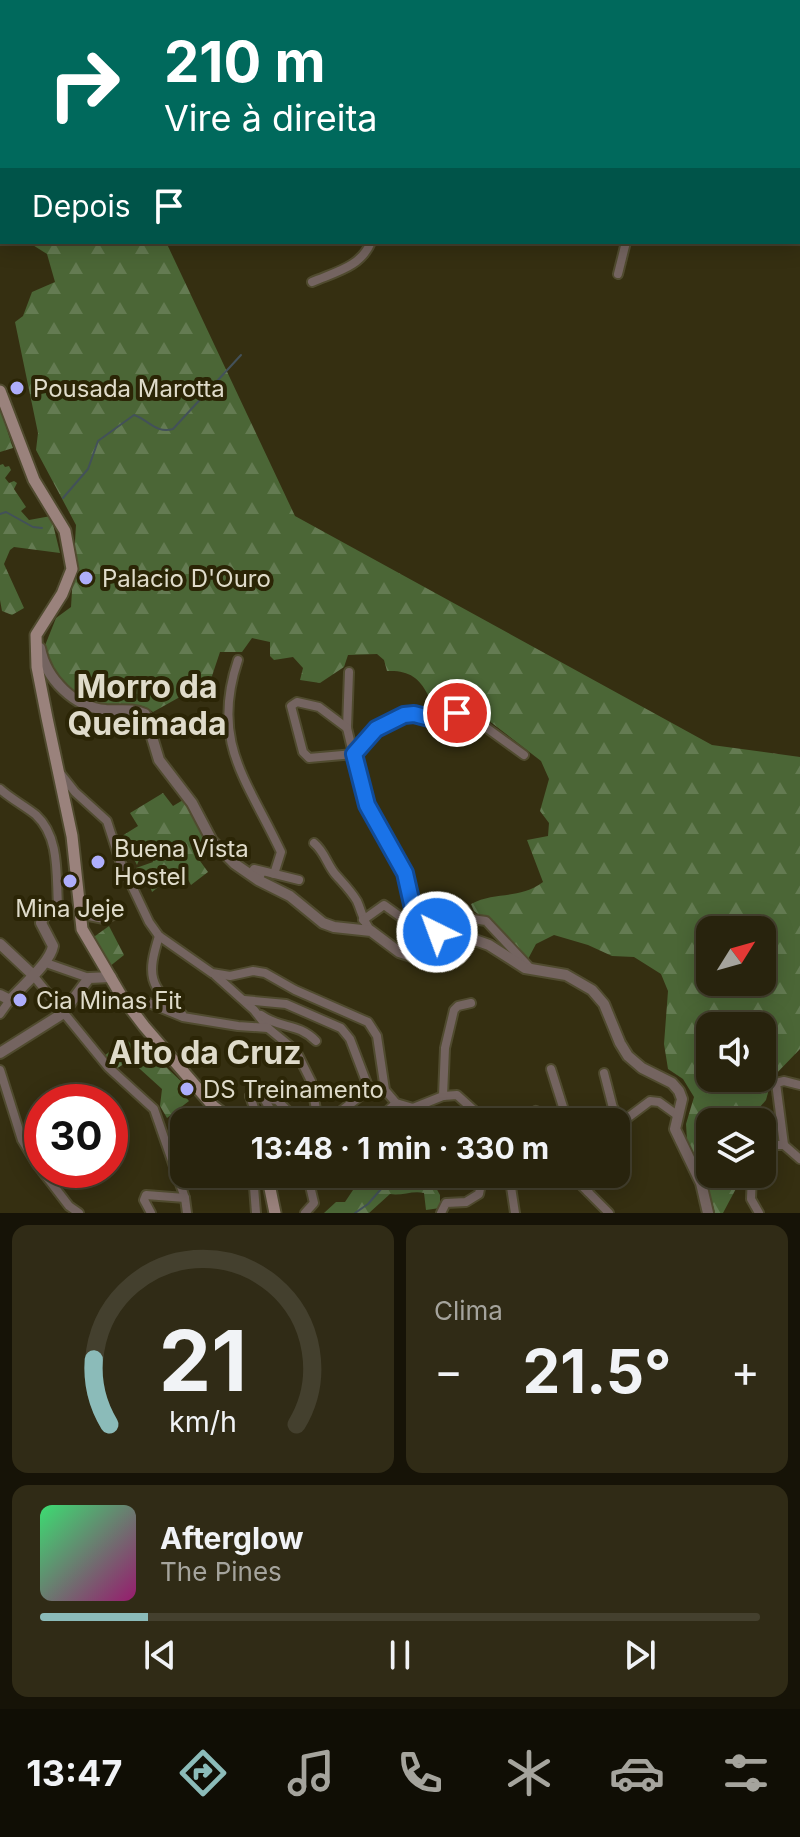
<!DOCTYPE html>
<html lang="pt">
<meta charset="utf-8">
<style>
:root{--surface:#28230d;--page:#302b16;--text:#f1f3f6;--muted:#a5a49d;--line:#44402e;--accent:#8bbbb9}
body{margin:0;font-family:Inter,sans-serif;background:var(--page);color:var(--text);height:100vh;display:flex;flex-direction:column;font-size:30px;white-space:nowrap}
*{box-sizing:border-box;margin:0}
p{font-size:26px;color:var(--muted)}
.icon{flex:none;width:44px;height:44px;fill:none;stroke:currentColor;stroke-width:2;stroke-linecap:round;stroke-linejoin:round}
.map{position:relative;height:1213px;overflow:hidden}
.panel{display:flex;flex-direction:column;gap:12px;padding:12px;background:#161307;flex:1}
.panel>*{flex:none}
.banner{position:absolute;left:0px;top:0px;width:800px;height:244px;box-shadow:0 4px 20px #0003,0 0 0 2px var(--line);background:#00695c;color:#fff;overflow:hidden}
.needle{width:52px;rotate:53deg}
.buttons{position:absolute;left:696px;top:916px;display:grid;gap:16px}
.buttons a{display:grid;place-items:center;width:80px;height:80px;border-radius:16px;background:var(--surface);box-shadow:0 4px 20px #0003,0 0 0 2px var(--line);font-size:40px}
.speed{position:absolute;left:24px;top:1084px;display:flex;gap:16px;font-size:40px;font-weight:700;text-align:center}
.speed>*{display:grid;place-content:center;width:104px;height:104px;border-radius:50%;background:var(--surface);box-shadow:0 4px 20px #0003,0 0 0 2px var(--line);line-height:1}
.speed .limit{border:12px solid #d22;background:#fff;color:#111}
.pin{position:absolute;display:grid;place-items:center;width:68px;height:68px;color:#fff;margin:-34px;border:4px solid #fff;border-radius:50%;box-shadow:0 2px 8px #0007}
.me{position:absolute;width:88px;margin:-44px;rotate:318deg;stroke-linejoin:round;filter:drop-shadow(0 0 6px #0008)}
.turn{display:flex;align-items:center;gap:28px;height:168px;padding:0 32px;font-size:36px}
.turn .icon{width:104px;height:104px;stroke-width:2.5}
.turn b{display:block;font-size:56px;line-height:68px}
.then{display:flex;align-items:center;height:76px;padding:0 32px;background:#0003;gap:16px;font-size:30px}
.big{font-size:60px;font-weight:700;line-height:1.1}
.panel .widget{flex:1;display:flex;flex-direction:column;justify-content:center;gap:12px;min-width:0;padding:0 28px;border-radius:16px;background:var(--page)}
.panel .dial{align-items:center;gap:0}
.dial svg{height:208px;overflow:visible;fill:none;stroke:var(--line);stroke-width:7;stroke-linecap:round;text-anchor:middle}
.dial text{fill:var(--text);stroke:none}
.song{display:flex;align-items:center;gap:24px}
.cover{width:96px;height:96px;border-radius:12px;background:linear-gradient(135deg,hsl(140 70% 55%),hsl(320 70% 35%))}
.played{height:8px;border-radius:4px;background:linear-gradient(90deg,var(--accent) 15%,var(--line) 15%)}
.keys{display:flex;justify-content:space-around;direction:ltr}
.heat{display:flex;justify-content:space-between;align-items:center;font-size:44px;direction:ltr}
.panel .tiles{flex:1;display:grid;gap:12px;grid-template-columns:1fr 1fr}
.widget:last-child{grid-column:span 2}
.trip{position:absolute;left:170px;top:1108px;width:460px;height:80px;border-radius:16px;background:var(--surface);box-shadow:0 4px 20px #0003,0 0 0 2px var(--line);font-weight:700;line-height:80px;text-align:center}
.tabs{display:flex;height:128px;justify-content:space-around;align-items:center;background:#100e05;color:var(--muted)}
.tabs .icon{width:56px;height:56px}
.tabs .active{color:var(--accent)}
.tabs b{font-size:36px;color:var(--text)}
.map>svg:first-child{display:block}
</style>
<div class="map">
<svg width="800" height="1213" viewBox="0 0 800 1213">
<defs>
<pattern id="forest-firs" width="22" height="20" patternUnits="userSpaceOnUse" patternTransform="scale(2)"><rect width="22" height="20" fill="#4b6636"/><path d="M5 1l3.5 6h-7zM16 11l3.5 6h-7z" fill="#647b52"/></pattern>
</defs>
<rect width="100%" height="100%" fill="#352f11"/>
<!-- forest -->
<g fill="url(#forest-firs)" fill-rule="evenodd">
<path d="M28,242H166L295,516L712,745L800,757V1049L772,1078L766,1100L747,1122H710V1174H740L739,1183L723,1213H715L706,1180L687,1140L686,1124L694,1097L683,1079L668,1069L664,1044L668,991L661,974L634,957L612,956L588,945L554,935L536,944L528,959L514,943L474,911L471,904C495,891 519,900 543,882L527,840L548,836L549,823L540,811L549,779L541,761L458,697L428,695C419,677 408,670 387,671L384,660L377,654L348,655L344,667L320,683L300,680L303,668L293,657L274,660L270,656V642L252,638L242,652H220L212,676L216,690L204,688L203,679L186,684L187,693L153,712C144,704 136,705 124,705C74,704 62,693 44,648L56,618L71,607L76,525L36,450L38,433L15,322L23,316L32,292L55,282L47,254ZM710,930H762V982H710ZM710,1026H762V1078H710Z"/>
<path d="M0,408L13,448L0,452Z"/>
<path d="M3,464L5,467L9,466L11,470L5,478L9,483L14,481L17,483L14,489L26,507L21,511L29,520L51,516L60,553L14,547L10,550L4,564L24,608L12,615L2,611L0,600V465Z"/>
<path d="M163,793L173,806L183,800L211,846L195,854L208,872L191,885L182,869L152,892L145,872L138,874L136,868L153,862L151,856L139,860L137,865L122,836L138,826L130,813Z"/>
<path d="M109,926L124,955L109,967L91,939Z"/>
<path d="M149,1036L171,1060L165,1066L185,1085L180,1091L189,1101L167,1118L160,1106L162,1089L130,1060L116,1069L104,1056L126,1039L136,1049Z"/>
<path d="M379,1174H433L430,1177L440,1195V1208L426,1210L424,1193C413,1190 402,1196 390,1194L369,1213H324L336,1202H345L353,1190L344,1185L342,1179L349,1175L360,1182Z"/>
</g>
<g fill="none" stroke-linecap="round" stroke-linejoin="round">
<!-- stream -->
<g stroke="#435159" stroke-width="2">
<path d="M63,498L88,469L98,441L134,415C149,420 156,434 173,429L241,355"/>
<path d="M0,514L6,512L33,527L42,528"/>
<path d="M355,1213L368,1204L382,1188L422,1174"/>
</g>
<!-- minor casing -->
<g stroke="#504b2f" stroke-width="12">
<g id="minor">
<path d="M86,0L88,2"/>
<path d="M306,0L307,2"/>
<path d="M377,0L378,2"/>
<path d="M576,0L593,2"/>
<path d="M481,2L482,0"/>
<path d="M553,2L554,0"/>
<path d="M0,58L2,59"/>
<path d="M618,274L626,242"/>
<path d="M312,282C335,272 361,267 371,242"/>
<path d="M238,660C210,743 248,781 281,852L274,874"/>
<path d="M349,672L347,728L363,795L405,873L418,924L437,932L472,919L486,921L531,969"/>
<path d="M347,728L319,707L297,702L291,706L303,752L309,758L354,754L376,729L406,714L431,719L454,713L473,718L524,755"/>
<path d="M60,773L75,792L107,821L120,861L149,922L159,936L212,973L230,976L253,971L265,973L295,990L368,1022L377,1036L385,1090L396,1103L413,1108L443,1096L457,1095L478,1114L483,1122"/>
<path d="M0,789C11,799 25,806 36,815C60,837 56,875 58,905"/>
<path d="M314,843C325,852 327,865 336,875C344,884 351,891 357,901C362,912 363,922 371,931"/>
<path d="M260,876L254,869L299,880"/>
<path d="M79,914L104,919L116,914"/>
<path d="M363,920L384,905L412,925"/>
<path d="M159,936C147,975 148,986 182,1014"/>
<path d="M46,963L89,978"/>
<path d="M32,974L108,1067L154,1109L185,1198L187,1213"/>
<path d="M215,975L254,1010L268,1028L296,1051L311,1081L318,1121"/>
<path d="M244,1000L286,1004L341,1028L350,1039L369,1089L340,1112L317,1117"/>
<path d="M131,1008L144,1001L183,1017L238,1026L268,1028"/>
<path d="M0,1014L10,1000"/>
<path d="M261,1015C282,1030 297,1022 316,1041"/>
<path d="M0,1070L22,1140L36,1163L69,1206L79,1213"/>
<path d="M604,1073L613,1108"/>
<path d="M250,1096L277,1100L299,1122"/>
<path d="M250,1096L256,1114L251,1122"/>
<path d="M443,1096L445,1048L454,1010L458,1006L471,1003"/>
<path d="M265,1100L277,1122"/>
<path d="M546,1117L559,1113L563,1107L551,1069"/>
<path d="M376,1122L396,1103"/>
<path d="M529,1122L536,1111L545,1115L550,1122"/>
<path d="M603,1122L613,1108L620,1117L626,1119L650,1101L659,1102L677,1115"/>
<path d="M784,1145L776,1083L784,1081L800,1085"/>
<path d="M762,1151L769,1145H784L800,1159"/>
<path d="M253,1174L256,1213"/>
<path d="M509,1174L515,1213"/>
<path d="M576,1174L579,1183L588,1192L590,1174"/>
<path d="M752,1174L751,1199L759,1213"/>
<path d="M588,1192L609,1213"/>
<path d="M151,1213L144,1200L146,1195L185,1198"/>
<path d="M305,1213L314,1203L310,1186L317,1174"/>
<path d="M441,1213L446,1203L466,1202L479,1194L483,1174"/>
</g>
</g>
<!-- tertiary casing -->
<g stroke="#504b2f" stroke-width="14">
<g id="tertiary">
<path d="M693,0V2"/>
<path d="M798,177L800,180"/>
<path d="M40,648C46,679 74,707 106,710C120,711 132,708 145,714L159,760L192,803L212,841L235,864L258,880L290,896L323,923L334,927L371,931L399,952L424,960L457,941L475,940L489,945L525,968L566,975L592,990L604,1004L620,1043L628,1056L642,1068L672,1083L679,1091L682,1099L675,1129L701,1183L708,1213"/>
<path d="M0,944L32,974"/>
<path d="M0,995L10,1000C22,986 50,963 53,946L41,923L44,916L58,905"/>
<path d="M0,1053L62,1014L89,978L111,977"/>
</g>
</g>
<!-- secondary casing -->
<g stroke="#504b2f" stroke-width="15">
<g id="secondary">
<path d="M0,391L34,480L65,531L72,569L62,594L36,635L37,667L47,718L72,836L82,929L122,997L144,1026L213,1106L234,1122"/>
<path d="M267,1174L275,1213"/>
</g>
</g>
<!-- minor -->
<use href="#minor" stroke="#746460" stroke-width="8"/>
<!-- tertiary -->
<use href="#tertiary" stroke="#746460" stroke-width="10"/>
<!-- secondary -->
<use href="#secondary" stroke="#9a827c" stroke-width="11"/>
</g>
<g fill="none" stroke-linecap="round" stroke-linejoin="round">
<!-- route casing -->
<g stroke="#114b97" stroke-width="20">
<path id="route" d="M437,932L422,928L416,922L405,873L367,805L354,754L376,729L404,715L414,714L433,719L457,713"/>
</g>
<!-- route -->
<use href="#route" stroke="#1a73e8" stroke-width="14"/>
</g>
<!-- markers -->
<g fill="#aeaefb" stroke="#2b2506" stroke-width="3">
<circle cx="17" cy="388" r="8"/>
<circle cx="86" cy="578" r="8"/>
<circle cx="98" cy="862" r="8"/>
<circle cx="70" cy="881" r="8"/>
<circle cx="20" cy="1000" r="8"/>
<circle cx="187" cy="1089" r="8"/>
</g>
<g text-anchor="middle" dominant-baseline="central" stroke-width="8" stroke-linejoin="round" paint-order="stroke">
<!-- poi labels -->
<g font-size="24" fill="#dfdbca" stroke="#2b2506" text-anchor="start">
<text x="33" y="388">Pousada Marotta</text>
<text x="102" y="578">Palacio D'Ouro</text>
<text x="114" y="848">Buena Vista<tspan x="114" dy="28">Hostel</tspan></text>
<text x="70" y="908" text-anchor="middle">Mina Jeje</text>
<text x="36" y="1000">Cia Minas Fit</text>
<text x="203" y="1089">DS Treinamento</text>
</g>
<!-- district labels -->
<g font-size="32" font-weight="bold" fill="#dfdbca" stroke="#2b2506">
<text x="147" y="686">Morro da<tspan x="147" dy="37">Queimada</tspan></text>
<text x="205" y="1052">Alto da Cruz</text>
</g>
</g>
</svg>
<div class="buttons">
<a><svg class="needle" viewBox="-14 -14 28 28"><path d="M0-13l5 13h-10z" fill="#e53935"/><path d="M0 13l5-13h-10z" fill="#a5a49d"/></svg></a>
<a><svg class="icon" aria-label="sound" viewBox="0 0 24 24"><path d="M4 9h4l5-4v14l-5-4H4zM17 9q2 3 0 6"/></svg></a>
<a><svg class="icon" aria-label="layers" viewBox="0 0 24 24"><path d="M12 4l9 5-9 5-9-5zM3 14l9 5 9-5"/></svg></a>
</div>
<div class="speed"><div class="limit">30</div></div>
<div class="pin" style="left:457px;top:713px;background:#d93025"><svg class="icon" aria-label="arrive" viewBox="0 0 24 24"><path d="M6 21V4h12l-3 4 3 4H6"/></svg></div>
<svg class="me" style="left:437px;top:932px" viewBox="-20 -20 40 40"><circle r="17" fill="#1a73e8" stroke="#fff" stroke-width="3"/><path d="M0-11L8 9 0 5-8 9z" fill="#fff"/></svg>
<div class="trip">13:48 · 1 min · 330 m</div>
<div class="banner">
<div class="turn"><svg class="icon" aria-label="right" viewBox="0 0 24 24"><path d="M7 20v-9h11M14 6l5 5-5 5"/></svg><div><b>210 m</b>Vire à direita</div></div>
<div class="then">Depois<svg class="icon" aria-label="arrive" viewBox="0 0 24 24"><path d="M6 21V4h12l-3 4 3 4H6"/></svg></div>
</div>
</div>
<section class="panel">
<div class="tiles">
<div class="widget dial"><svg viewBox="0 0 100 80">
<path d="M14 69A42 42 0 1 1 86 69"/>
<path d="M14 69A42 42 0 0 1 8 44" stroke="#8bbbb9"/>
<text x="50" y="56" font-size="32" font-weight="700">21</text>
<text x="50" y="72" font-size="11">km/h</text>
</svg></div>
<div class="widget"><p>Clima</p>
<div class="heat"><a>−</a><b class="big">21.5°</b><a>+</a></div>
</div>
<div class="widget">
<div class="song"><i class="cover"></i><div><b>Afterglow</b><p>The Pines</p></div></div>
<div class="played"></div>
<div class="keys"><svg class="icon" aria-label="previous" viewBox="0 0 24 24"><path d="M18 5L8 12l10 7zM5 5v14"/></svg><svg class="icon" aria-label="pause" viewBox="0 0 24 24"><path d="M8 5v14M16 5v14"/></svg><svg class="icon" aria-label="next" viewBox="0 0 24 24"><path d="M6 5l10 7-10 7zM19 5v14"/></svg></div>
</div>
</div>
</section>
<nav class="tabs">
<b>13:47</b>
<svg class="icon active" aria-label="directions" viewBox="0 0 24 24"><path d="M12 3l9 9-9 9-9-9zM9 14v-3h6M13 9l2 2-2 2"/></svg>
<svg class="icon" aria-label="music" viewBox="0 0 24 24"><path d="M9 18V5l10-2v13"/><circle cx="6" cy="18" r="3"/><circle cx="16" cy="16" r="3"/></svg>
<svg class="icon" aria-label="phone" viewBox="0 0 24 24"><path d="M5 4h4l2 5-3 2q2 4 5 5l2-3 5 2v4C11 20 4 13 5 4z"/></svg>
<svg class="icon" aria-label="climate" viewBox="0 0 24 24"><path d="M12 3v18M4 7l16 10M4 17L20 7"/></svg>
<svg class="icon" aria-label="car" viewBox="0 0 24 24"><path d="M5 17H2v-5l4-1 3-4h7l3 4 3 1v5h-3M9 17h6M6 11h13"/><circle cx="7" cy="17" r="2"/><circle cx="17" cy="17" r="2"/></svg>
<svg class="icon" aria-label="filters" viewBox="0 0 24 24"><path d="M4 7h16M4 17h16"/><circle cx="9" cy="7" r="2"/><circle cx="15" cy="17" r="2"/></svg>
</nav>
